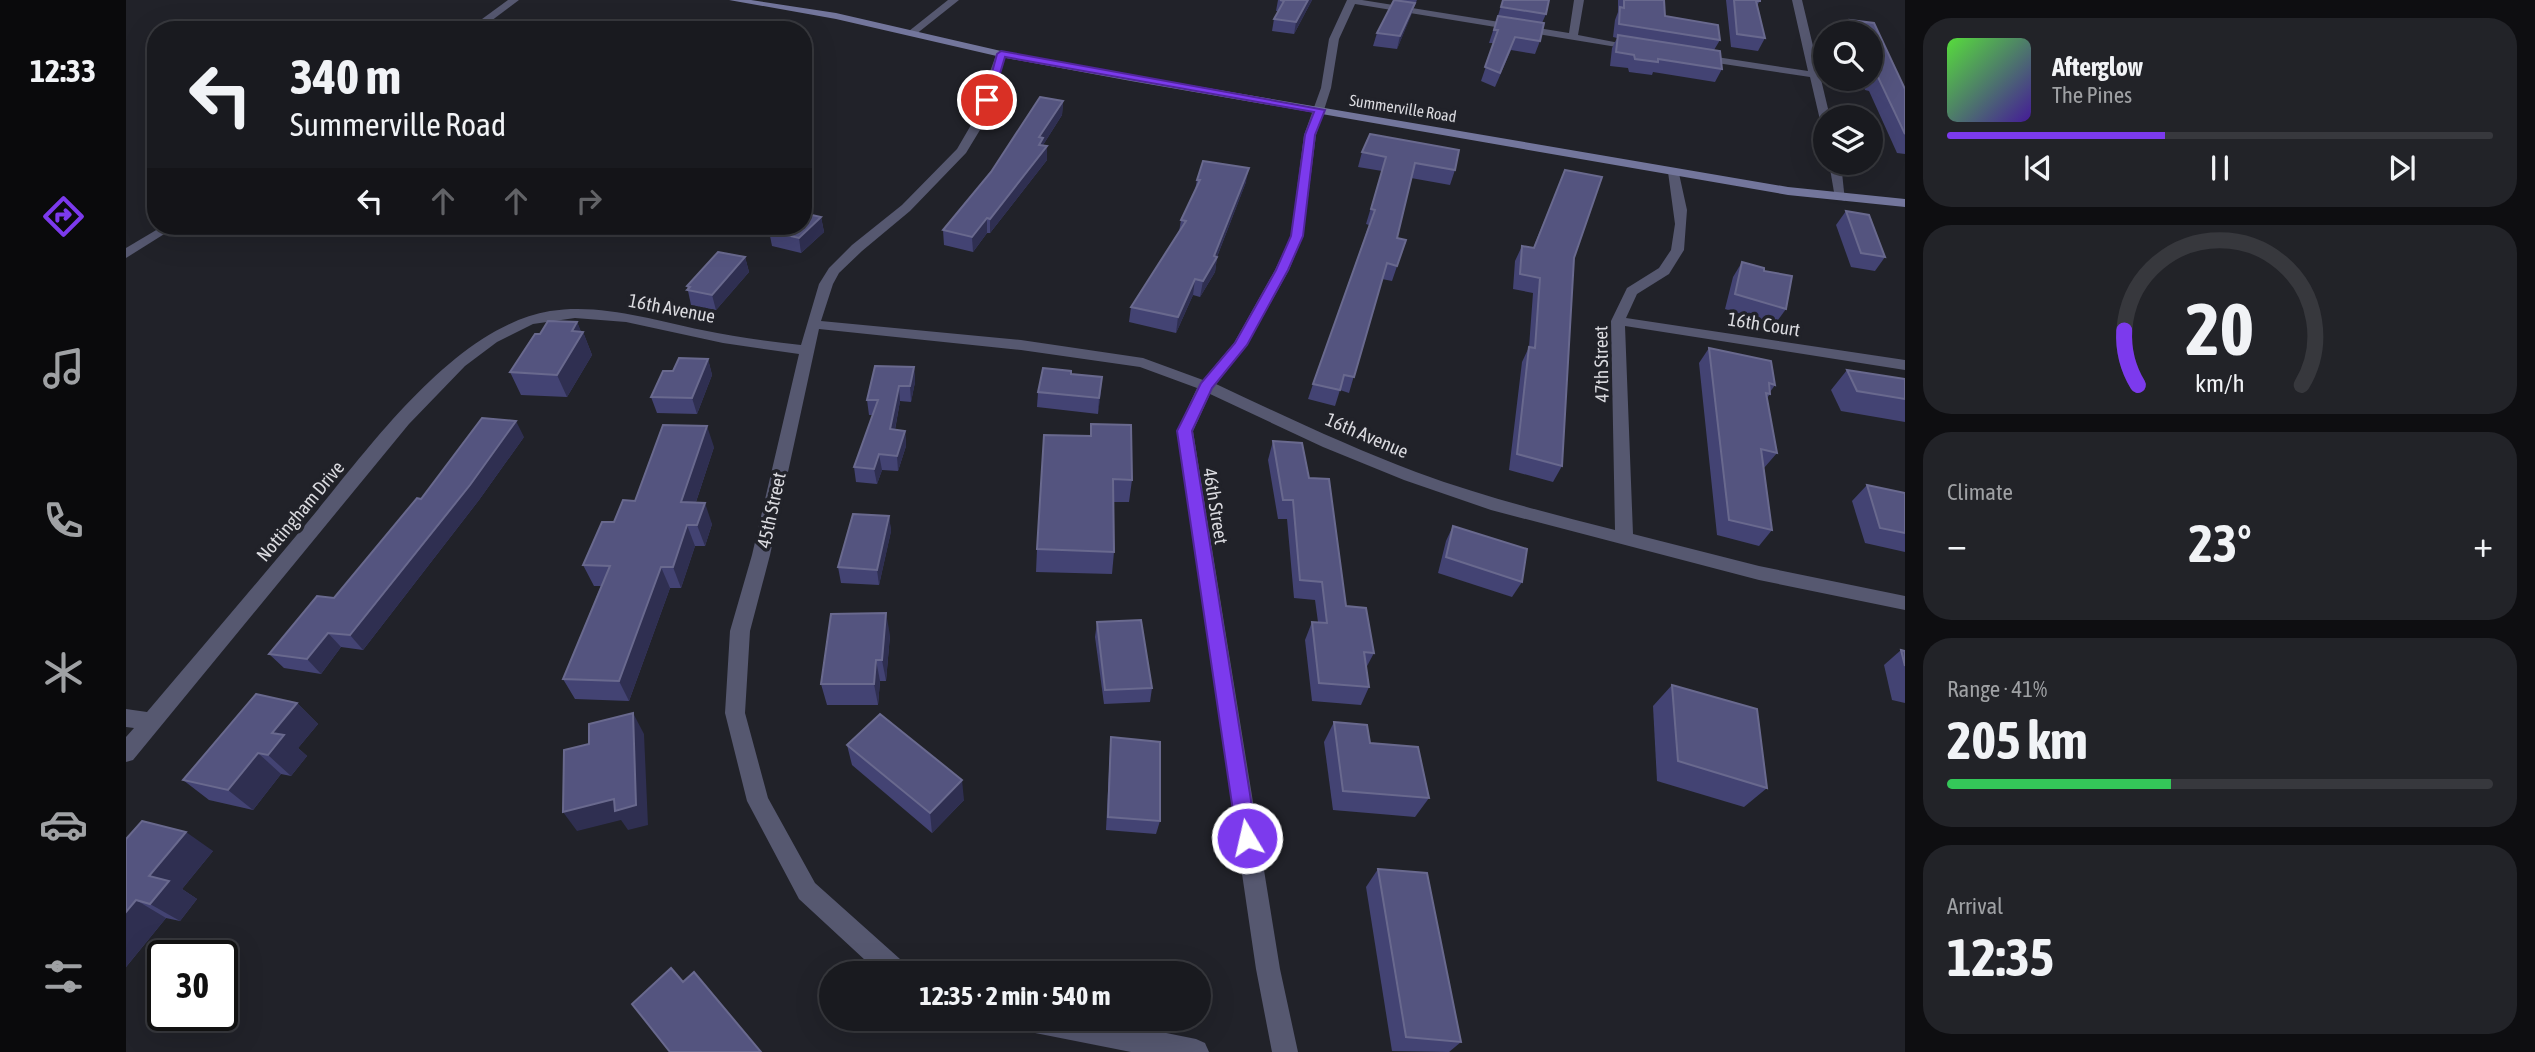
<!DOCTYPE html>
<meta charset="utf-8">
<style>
:root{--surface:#191a1f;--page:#222328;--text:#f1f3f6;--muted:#9fa1a4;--line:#37383d;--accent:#7c3aed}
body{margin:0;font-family:"Asap Condensed",sans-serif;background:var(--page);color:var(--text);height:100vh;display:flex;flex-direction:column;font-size:26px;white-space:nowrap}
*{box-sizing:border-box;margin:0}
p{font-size:23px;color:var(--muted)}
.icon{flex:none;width:38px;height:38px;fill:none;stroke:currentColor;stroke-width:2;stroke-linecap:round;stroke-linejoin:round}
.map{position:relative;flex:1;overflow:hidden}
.sheet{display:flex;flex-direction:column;gap:18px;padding:18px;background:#0e0e11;width:630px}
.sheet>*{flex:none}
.hud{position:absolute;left:21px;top:21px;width:665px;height:214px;border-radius:28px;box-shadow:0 7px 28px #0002,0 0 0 2px var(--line);background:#191a1f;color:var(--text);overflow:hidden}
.buttons{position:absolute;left:1687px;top:21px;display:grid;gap:14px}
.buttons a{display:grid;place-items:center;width:70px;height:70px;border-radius:50%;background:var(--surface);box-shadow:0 7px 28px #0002,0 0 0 2px var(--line);font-size:35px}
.speed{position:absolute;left:21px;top:940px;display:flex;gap:14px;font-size:35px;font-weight:700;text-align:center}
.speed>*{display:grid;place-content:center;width:91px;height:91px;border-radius:50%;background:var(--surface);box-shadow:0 7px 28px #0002,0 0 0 2px var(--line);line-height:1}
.speed .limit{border:4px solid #111;border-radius:10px;background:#fff;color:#111}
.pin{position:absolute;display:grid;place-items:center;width:60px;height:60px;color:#fff;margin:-30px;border:4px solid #fff;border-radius:50%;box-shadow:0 2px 7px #0007}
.me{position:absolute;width:77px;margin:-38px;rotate:351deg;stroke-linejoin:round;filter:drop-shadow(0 0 5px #0008)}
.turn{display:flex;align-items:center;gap:24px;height:147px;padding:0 28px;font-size:32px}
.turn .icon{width:91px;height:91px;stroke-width:2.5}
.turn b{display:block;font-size:49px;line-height:60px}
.lanes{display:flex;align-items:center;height:66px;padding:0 28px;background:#0003;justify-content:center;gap:35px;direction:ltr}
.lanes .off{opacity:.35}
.big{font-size:52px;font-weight:700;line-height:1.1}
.sheet .widget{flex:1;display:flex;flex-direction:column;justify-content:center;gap:10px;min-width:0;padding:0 24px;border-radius:28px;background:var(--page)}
.sheet .dial{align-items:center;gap:0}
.dial svg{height:182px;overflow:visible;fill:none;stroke:var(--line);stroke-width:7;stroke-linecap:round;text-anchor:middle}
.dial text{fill:var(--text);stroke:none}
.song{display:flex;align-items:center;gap:21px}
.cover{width:84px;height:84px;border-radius:10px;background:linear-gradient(135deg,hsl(110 70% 55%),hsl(260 70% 35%))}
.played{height:7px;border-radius:4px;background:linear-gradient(90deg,var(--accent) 40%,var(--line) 40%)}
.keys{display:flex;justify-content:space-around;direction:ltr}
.heat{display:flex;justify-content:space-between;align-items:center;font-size:38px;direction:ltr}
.charge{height:10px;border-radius:5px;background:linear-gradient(90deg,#34c759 41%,var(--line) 0)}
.trip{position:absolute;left:693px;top:961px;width:392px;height:70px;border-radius:35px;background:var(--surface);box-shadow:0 7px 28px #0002,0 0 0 2px var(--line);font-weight:700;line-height:70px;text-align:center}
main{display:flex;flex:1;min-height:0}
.menu{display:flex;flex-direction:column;width:126px;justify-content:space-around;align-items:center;background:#0a0a0c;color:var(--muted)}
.menu .icon{width:49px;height:49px}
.menu .active{color:var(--accent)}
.menu b{font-size:32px;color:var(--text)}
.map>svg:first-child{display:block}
</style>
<main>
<nav class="menu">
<b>12:33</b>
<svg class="icon active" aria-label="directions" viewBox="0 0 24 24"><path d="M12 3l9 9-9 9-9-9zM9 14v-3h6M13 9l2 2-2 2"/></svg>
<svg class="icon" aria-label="music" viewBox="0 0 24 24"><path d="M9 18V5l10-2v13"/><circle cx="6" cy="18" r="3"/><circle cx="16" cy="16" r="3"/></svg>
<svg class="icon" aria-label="phone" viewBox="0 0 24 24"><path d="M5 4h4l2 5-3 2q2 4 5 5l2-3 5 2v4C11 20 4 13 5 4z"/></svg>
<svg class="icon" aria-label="climate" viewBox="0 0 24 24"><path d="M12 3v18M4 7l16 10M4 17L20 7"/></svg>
<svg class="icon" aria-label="car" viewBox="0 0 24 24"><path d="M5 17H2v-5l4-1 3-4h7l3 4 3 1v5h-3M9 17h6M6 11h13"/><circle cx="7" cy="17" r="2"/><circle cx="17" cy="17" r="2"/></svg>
<svg class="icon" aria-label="filters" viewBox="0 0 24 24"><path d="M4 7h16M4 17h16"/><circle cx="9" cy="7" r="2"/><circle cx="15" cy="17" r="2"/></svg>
</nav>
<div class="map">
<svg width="1779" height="1052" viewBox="0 0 1779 1052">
<rect width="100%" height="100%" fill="#212229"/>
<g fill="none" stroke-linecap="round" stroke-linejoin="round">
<!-- street -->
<g fill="#565870" fill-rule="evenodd">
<path d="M382,0H393L353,30H341Z"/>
<path d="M822,0H833L789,35H783V31Z"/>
<path d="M1221,0H1236L1443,33L1448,0H1458L1452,35L1514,47L1509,50L1229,4L1213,39L1205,88L1190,135L1177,236L1163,270L1121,345L1090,384C1156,415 1221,446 1290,472C1355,496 1422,513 1489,530L1485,321L1501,288L1533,268L1545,250L1549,224L1542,172L1552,169L1561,210L1558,250L1543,274L1511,294L1500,318L1779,360V370L1499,326L1507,534L1633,566L1779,596V610L1633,580L1365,510L1278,480L1197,447L1084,394L1067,431L1154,969L1172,1052H1146L1130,969L1051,431L1071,388L1014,367L895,350L693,329L644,555L624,631L619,713L642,798L689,883L774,959L788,964L791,973H753L673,899L621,801L599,713L604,631L626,555L673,354L597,343L500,322L449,318L407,324L371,342L339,366L283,424L7,760L0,762V737L8,728L0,727V709L21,712C72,652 124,591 175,530C237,457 324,328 424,311C475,303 527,320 576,330C608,337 642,341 675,345L693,284L703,268L726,245L776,205L831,149L845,125L871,52L880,54L857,125L840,153L784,211L736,251L713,273L707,284L695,321L895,340L1017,358L1077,380L1108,343L1149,270L1165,236L1178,135L1195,88L1203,39Z"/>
<path d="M1666,0H1676L1704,117H1699V123L1694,120L1684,77L1571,60L1566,57L1571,54L1682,71Z"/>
<path d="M1703,163H1715L1719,201L1709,198Z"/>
<path d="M37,226H51L0,258V248Z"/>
<path d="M887,1018H966L1070,1039L1079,1043L1083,1052H1005L899,1031L890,1027Z"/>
</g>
<!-- secondary -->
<path fill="#73769c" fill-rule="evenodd" d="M603,0H625L710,13L875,51L1005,75L1662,187L1779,199V207L1662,195L1005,81L875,57L710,19Z"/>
</g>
<!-- wall -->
<g fill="#434373">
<path d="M1152,0H1186L1168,34L1146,31L1148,19L1152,11H1150Z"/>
<path d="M1268,0H1291L1271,49L1247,46L1251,33Z"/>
<path d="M1377,0L1420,14L1416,23L1414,41L1409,54L1385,50L1369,87L1355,81L1368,43H1363Z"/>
<path d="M1492,0H1538L1539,16L1594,40L1588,50L1596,69L1589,82L1527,72L1526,75L1503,72L1502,68L1484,66L1486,48L1491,38L1487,37L1489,20L1492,12Z"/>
<path d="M1600,0H1634L1631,6L1639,38L1632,51L1605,47Z"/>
<path d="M1724,20L1748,23L1779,89V154L1771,153L1743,91L1739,90L1735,79H1745V33H1717Z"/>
<path d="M937,101L936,115L917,145L921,146V160L864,233H861L847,252L818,245L817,230Z"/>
<path d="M1236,152L1329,170L1324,185L1285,178L1271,238L1280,240L1266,281L1256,279L1223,393L1214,390L1209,406L1182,399L1187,384L1243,225L1240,224L1256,171L1232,167Z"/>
<path d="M1439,170L1448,258L1436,466L1427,482L1383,470L1396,362L1403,347L1407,293L1387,289L1389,261L1396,246L1407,248Z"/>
<path d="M1071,180L1120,182L1091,257L1089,272L1074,297L1067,295L1050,333L1003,322L1005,307L1053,232L1055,220L1069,190Z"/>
<path d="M1720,211L1759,257L1749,271L1725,267L1710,225Z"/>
<path d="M695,217L698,232L675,253L646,246L643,231Z"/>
<path d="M619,257L623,272L590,310L565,305L561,286Z"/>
<path d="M1616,262L1638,271L1660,309L1649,324L1599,309L1607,277Z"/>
<path d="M451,322L455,332H457L466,355L441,397L395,395L384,372L414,334Z"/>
<path d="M1583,348L1649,385L1644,392V394L1641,398L1651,453L1638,468L1646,530L1633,546L1591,535L1573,363Z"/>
<path d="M582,359L586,375L571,414L531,413L525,397L547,371Z"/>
<path d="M788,367L789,382L785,402L774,401L769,430L779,431L780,446L772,471L756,470L751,484L730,482L728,467L747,415H743L741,400Z"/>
<path d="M1721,370L1779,379V422L1715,411L1705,390Z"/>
<path d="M945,374L976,377L972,414L911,407L912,392Z"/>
<path d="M965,424L1006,480L1003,502H987L988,552L986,574L910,572L911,549L964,436Z"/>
<path d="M398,437L353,500L237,650L215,647L195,674L158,668L143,654L208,598L295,499Z"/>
<path d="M1147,441L1183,478L1220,606L1248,653L1240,668L1243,687L1235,705L1186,701L1179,640L1186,622H1192L1189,600L1168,598L1161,519H1152L1142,460Z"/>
<path d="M588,447L570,502L586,524L579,546H569L555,588H544L503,701L449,699L437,679L475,586H468L457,565L488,522L509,501Z"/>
<path d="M1741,485L1779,493V552L1739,543L1726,501Z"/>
<path d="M763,516L765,531L753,585L715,583L712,567Z"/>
<path d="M1327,526L1396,582L1386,597L1312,573L1320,541Z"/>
<path d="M971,622L1026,688L1024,702L978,704L969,637Z"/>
<path d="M764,635L760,681H754L752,705H701L695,684Z"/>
<path d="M1775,650L1779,651V703L1766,700L1758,665Z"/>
<path d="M1546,685L1641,788L1618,807L1531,781L1527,706Z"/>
<path d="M171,703L192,724L172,748L181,756L165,776L155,774L127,810L83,800L57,780Z"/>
<path d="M1208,722L1244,743L1303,798L1289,817L1207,810L1198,742Z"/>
<path d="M985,737L1034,821L1030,834L980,830L984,751Z"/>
<path d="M721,745L838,800L806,833L726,765Z"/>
<path d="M0,839L87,851L56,889L71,899L54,921L40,918L0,967Z"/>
<path d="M1252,869L1335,1042L1323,1052L1266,1051L1240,887Z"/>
</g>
<!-- shaded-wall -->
<g fill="#2f2f51">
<path d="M1182,0H1186L1168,34L1170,22Z"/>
<path d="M1289,3L1285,16L1271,49L1274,36Z"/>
<path d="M937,101L936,115L917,145L921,146V160L864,233V219L913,137Z"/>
<path d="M1123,168L1120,182L1090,259L1091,257L1089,272L1074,297L1077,281Z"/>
<path d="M695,217L698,232L675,253L673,238Z"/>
<path d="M861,218V233L847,252L846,237Z"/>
<path d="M619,257L623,272L590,310L586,295Z"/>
<path d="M1069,279L1067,295L1050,333L1052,317Z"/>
<path d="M451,322L456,334L457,332L466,355L441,397L431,375L446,331Z"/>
<path d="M582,359L586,375L571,414L566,398Z"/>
<path d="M788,367L789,382L785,402L784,386Z"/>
<path d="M976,377L975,392L972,414L973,398Z"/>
<path d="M773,386L774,401L766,445L764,429Z"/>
<path d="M390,421L398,437L353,500L237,650L224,635Z"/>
<path d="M581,426L588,447L563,523L555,502Z"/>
<path d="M779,431L780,446L772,471L771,456Z"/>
<path d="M753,454L756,470L751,484L748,469Z"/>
<path d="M579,503L586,524L579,546L571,525Z"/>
<path d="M763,516L765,531L753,585L751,570Z"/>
<path d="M561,525L569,546L555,588L547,567Z"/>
<path d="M535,567L544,588L503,701L493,681Z"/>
<path d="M760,613L764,635L760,681L756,660Z"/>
<path d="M202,633L215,647L195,674L181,659Z"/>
<path d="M750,660L754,681L752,705L748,684Z"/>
<path d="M171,703L192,724L172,748L181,756L165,776L142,755L146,733Z"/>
<path d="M507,713L518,734L522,825L502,830L495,820L451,831L437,812L488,799Z"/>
<path d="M132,753L155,774L127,810L102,790Z"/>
<path d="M836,780L838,800L806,833L804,813Z"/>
<path d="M60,832L87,851L56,889L71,899L54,921L24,904L23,876Z"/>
<path d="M10,900L40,918L0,967V912Z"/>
</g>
<!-- building -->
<g fill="#54547f" stroke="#69698e" stroke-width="2">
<path d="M1154,0H1182L1170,22L1148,19L1158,1Z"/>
<path d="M1268,0L1289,3L1274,36L1251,33Z"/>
<path d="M1377,0H1423L1420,14L1375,7Z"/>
<path d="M1498,0H1538L1539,16L1592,25L1594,40L1493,24L1494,7L1498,8Z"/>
<path d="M1608,0H1634V1H1630L1639,38L1611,34Z"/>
<path d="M1372,16L1418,23L1414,41L1389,37L1374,73L1359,67L1372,30H1368Z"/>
<path d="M1724,20L1748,23L1779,89V134L1752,77L1748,76L1745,69V33H1730Z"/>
<path d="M1492,35L1594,51L1596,69L1532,59V62L1509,59L1508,55L1490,52Z"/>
<path d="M914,97L937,101L913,137L917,138L913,145L921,146L864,219L861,218L846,237L817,230L865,172Z"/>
<path d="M1244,134L1333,150L1329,170L1289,163L1271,238L1280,240L1271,266L1261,263L1228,377L1218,375L1214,390L1187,384L1249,210L1245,209L1260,157L1236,152Z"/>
<path d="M1077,161L1123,168L1088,256L1091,257L1077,281L1069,279L1052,317L1005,307L1060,221L1055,220L1074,180H1071Z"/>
<path d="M1439,170L1476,177L1448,258L1436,466L1391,454L1403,347L1409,348L1414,278L1394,274L1396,246L1408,248Z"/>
<path d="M1720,211L1743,215L1759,257L1735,253Z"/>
<path d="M677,213L695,217L673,238L643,231L649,226H677Z"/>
<path d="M592,252L619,257L586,295L561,290L564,287L561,286Z"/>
<path d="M1616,262L1638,268V271L1666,276L1660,309L1609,294Z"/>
<path d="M422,321L451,322L446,331L457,332L431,375L384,372L409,334H414Z"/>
<path d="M1583,348L1645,361L1649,385L1643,383L1644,394L1640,393L1651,453L1635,449L1646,530L1603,520Z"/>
<path d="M553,358L582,359L566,398L525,397L537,371H547Z"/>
<path d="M749,366L788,367L784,386H773L764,429L779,431L771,456L753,454L748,469L728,467L752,400H741Z"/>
<path d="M917,368L945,371V374L976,377L973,398L912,392Z"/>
<path d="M1721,370L1779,379V399L1731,391Z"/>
<path d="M356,418L390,421L344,485L224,635L202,633L181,659L143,654L191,596L208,598L291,498L295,499Z"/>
<path d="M965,424L1005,425L1006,480L987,479L988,552L911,549L918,435L965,436Z"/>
<path d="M537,425L581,426L555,502L579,503L571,525H561L547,567H535L493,681L437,679L484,566L457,565L476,522H488L497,500L509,501Z"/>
<path d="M1147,441L1176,443L1183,478L1203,479L1220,606L1240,608L1248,653L1238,652L1243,687L1193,683L1186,622L1201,623L1196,582L1174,580L1167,500H1157Z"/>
<path d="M1741,485L1779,493V533L1754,528Z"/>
<path d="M727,514L763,516L751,570L712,567Z"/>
<path d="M1327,526L1401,549L1396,582L1320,557Z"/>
<path d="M760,613L756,660H750L748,684H695L705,614Z"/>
<path d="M1015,620L1026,688L979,690L971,622Z"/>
<path d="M1775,650L1779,651V666Z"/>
<path d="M1546,685L1631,709L1641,788L1552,761Z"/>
<path d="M130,694L171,703L146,733L158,735L142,755L132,753L102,790L57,780Z"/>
<path d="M507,713L510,805L489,811L488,799L437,812L438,750L463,744V724Z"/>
<path d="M754,714L836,780L804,813L721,745Z"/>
<path d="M1208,722L1241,725L1244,743L1292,747L1303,798L1217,791Z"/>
<path d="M985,737L1034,742V821L982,817Z"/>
<path d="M16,821L60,832L23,876L43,881L24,904L10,900L0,912V839Z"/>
<path d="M1252,869L1301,873L1335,1042L1280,1037Z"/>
<path d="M545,968L557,982L568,972L635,1052H544L506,1004Z"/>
</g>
<!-- route -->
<path fill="#7c3aed" stroke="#51269a" stroke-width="2" d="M875,51L1199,110L1189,135L1177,236L1162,270L1121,345L1086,388L1066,431L1131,838L1128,845L1121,848L1114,845L1111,838L1051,431L1075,383L1109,343L1150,270L1165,236L1179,135L1188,112L879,57L866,100L858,102L871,54Z"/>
<g text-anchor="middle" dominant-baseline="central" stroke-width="7" stroke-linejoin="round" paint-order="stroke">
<!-- far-street labels -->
<g font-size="16" fill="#dadadf" stroke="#212229">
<text transform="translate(1277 108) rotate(9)">Summerville Road</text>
</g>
<!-- street labels -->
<g font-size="19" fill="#dadadf" stroke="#212229">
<text transform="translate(546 308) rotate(11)">16th Avenue</text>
<text transform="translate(1638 324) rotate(9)">16th Court</text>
<text transform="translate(1475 364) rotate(-91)">47th Street</text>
<text transform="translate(1241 435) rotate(23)">16th Avenue</text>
<text transform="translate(1090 506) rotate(81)">46th Street</text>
<text transform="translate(645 510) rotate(-78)">45th Street</text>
<text transform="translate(174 511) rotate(-50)">Nottingham Drive</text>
</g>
</g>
</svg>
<div class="buttons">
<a><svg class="icon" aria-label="search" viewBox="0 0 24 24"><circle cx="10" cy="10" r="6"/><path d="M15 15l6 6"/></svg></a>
<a><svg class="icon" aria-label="layers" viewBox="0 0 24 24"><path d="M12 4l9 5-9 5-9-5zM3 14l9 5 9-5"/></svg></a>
</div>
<div class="speed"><div class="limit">30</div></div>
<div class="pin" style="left:861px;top:100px;background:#d93025"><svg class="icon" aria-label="arrive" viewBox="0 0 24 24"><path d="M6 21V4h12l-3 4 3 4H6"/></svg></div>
<svg class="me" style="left:1121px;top:838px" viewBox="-20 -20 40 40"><circle r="17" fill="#7c3aed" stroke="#fff" stroke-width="3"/><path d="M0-11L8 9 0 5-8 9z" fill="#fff"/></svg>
<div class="trip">12:35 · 2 min · 540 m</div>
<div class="hud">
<div class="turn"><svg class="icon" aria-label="left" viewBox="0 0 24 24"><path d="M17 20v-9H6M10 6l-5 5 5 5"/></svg><div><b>340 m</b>Summerville Road</div></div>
<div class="lanes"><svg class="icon" aria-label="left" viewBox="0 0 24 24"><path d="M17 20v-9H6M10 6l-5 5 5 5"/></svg><svg class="icon off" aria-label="ahead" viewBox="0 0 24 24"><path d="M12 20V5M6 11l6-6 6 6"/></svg><svg class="icon off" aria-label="ahead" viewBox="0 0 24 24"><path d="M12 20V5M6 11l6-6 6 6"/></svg><svg class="icon off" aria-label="right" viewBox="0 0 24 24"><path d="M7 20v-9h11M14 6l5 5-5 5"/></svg></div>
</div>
</div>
<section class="sheet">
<div class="widget">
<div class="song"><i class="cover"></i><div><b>Afterglow</b><p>The Pines</p></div></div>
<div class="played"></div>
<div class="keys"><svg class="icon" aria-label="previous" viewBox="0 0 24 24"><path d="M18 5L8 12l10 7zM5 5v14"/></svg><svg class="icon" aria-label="pause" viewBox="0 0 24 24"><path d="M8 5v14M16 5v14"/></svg><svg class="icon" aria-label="next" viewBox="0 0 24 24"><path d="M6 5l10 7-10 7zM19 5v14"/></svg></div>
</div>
<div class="widget dial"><svg viewBox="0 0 100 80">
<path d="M14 69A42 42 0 1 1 86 69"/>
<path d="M14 69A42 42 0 0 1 8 45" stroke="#7c3aed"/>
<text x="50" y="56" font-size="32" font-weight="700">20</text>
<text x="50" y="72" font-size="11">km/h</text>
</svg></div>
<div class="widget"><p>Climate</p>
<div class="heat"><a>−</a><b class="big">23°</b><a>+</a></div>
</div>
<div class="widget"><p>Range · 41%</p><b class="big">205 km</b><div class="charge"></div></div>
<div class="widget"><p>Arrival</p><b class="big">12:35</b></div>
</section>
</main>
